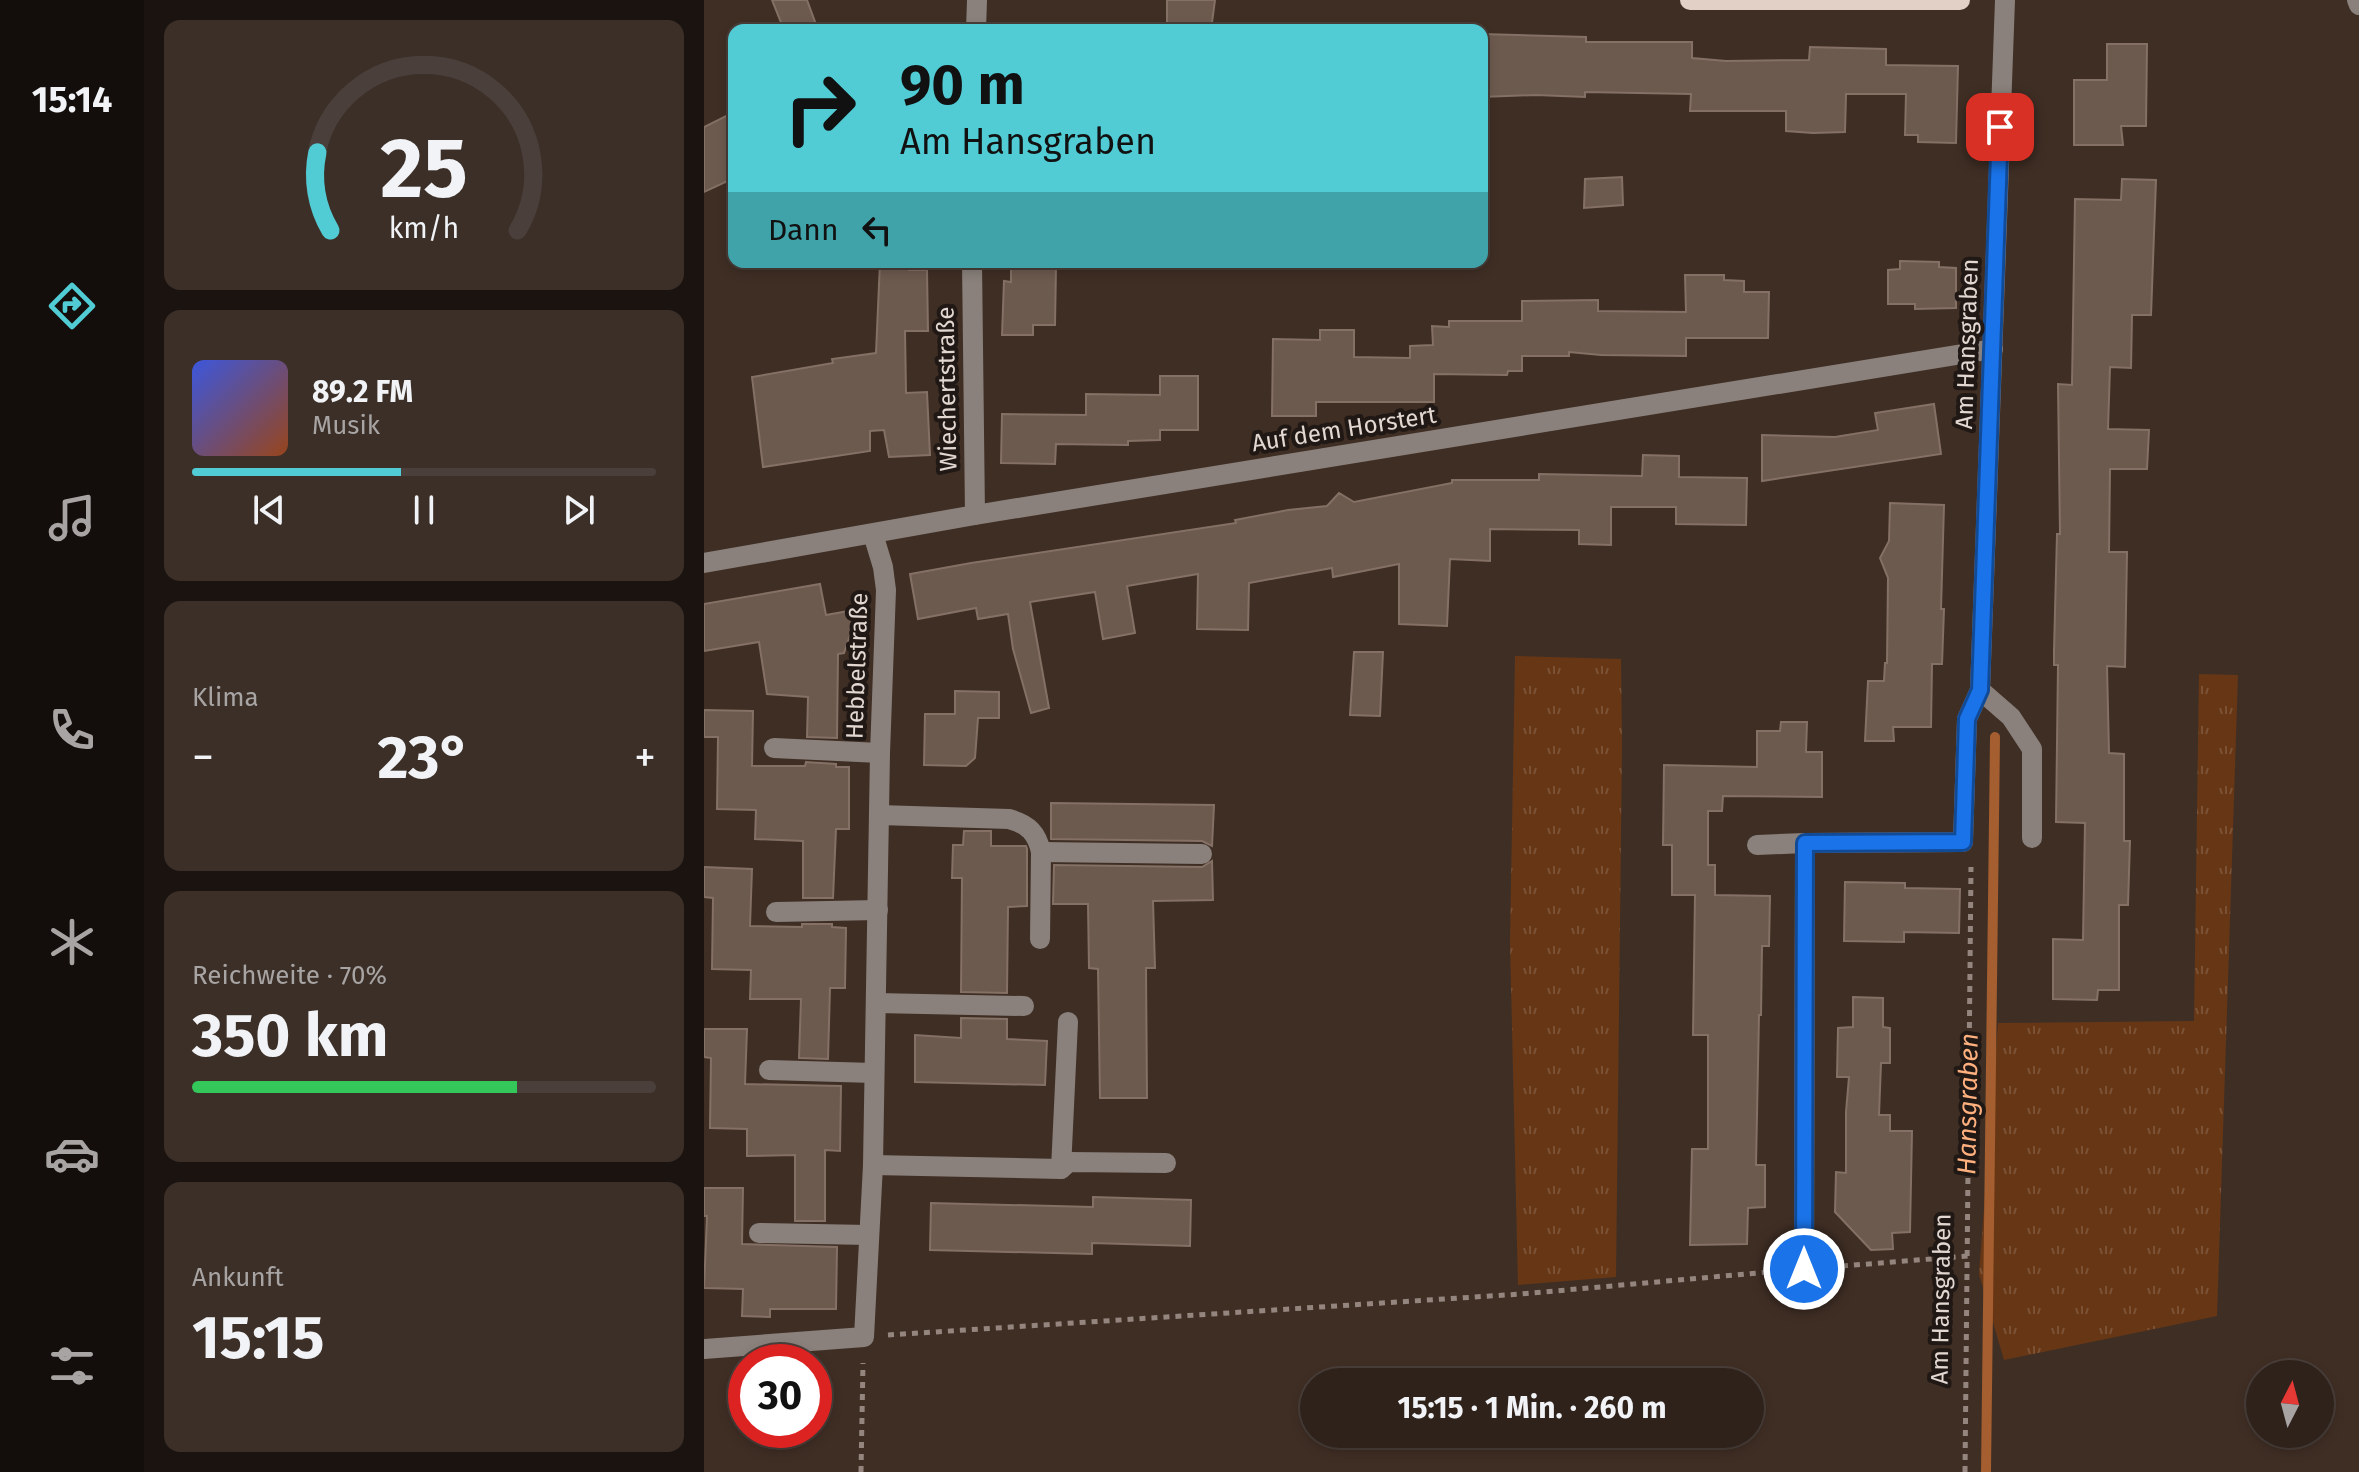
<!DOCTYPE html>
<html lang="de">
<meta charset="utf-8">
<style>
:root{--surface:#2f221b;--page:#3b2f28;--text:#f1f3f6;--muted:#a7a4a3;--line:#4a3f3a;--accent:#51ccd5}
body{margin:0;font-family:"Fira Sans",sans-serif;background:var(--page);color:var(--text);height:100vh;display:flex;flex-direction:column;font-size:30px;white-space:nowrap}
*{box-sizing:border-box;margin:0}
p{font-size:26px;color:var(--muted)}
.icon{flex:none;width:44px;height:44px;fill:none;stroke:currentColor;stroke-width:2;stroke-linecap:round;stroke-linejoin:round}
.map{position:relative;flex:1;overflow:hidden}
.drawer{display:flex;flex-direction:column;gap:20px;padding:20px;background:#1a130f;width:560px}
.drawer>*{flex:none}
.banner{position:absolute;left:24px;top:24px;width:760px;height:244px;border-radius:16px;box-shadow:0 4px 12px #0003,0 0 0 2px var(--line);background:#51ccd5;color:#111;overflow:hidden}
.needle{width:52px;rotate:6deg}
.tools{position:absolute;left:1542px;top:1360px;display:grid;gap:16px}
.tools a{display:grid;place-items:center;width:88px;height:88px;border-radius:50%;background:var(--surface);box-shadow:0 4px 12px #0003,0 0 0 2px var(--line);font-size:40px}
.speed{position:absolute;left:24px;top:1344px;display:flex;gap:16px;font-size:40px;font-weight:700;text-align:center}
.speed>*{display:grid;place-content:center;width:104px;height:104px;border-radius:50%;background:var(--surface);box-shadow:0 4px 12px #0003,0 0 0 2px var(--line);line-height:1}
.speed .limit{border:12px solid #d22;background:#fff;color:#111}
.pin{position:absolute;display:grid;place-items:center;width:68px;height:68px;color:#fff;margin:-34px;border-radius:16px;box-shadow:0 4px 12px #0006}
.me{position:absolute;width:88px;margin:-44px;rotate:0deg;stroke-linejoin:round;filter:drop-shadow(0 0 6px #0008)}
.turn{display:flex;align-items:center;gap:28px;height:168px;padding:0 40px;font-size:36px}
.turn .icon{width:104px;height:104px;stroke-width:2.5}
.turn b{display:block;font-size:56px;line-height:68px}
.then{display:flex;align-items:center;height:76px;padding:0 40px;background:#0003;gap:16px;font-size:30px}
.big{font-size:60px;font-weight:700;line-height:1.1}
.drawer .widget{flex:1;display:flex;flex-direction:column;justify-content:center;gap:12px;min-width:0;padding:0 28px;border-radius:16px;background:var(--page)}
.drawer .dial{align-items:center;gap:0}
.dial svg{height:208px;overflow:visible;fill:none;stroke:var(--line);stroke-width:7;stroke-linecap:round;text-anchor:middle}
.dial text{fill:var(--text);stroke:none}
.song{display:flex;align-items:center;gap:24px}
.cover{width:96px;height:96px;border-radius:12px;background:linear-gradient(135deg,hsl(230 70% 55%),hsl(20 70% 35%))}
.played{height:8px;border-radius:4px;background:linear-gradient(90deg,var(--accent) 45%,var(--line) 45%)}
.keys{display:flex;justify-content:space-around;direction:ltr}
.heat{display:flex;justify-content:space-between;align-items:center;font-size:44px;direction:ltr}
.charge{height:12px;border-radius:6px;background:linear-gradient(90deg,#34c759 70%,var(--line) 0)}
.trip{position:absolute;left:596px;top:1368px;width:464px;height:80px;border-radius:40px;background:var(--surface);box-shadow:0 4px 12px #0003,0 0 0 2px var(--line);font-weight:700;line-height:80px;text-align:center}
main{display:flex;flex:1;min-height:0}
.dock{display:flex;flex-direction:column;width:144px;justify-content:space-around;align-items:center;background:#130e0b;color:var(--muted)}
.dock .icon{width:56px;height:56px}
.dock .current{color:var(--accent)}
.dock b{font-size:36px;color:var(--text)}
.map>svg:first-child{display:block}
</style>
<main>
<nav class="dock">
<b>15:14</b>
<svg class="icon current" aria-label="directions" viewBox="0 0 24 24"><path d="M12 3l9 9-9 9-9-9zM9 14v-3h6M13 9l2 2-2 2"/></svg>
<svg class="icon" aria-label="music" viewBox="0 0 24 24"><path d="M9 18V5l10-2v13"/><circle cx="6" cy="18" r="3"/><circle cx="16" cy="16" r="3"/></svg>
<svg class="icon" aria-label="phone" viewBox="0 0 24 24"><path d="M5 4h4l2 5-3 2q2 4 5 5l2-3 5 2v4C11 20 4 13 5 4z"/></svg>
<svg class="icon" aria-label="climate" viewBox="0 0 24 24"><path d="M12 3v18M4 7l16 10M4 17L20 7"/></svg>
<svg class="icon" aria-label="car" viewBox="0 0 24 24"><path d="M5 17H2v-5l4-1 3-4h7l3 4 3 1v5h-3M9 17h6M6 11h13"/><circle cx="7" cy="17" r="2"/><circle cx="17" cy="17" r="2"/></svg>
<svg class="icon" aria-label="filters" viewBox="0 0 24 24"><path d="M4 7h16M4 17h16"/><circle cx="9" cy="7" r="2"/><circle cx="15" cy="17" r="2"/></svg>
</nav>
<section class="drawer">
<div class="widget dial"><svg viewBox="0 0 100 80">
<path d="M14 69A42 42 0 1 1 86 69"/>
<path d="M14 69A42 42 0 0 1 9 39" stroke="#51ccd5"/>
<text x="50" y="56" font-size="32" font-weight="700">25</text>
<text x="50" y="72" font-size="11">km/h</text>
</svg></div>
<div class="widget">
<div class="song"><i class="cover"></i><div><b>89.2 FM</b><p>Musik</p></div></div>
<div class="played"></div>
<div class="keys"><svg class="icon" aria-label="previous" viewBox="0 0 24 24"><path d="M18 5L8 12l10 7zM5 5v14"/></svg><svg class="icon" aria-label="pause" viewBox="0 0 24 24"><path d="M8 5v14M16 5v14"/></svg><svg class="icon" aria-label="next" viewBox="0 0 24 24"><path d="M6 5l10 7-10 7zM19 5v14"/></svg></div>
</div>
<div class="widget"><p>Klima</p>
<div class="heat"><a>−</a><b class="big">23°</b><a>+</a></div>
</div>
<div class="widget"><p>Reichweite · 70%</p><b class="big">350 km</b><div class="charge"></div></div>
<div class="widget"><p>Ankunft</p><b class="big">15:15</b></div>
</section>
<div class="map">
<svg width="1655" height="1472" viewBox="0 0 1655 1472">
<defs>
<pattern id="grass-tufts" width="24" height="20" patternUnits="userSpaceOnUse" patternTransform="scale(2)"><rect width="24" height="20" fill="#663615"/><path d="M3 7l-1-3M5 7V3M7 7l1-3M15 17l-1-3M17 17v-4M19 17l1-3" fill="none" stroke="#7c5236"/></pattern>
</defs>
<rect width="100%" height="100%" fill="#3f2e24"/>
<!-- grass -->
<g fill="url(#grass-tufts)">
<path d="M811,656L917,659L918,744L912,1277L814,1285L806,942Z"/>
<path d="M1495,674L1534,675L1513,1316L1300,1360L1275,1274L1294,1023L1490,1021Z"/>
</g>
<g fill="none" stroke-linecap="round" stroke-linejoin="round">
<!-- stream -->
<path stroke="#a45e2f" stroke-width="10" d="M1282,1472L1291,737"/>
</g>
<!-- building -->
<g fill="#6d5a4f" stroke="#847065" stroke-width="2">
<path d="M68,0H103L114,30H80Z"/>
<path d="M463,0H511L507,30H463Z"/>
<path d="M778,34L882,37V42H988V58L1022,61L1105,60L1106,47L1182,49V65L1254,66L1252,143L1214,142V135H1201L1202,94H1142L1141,132L1109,133L1082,131V111H986L987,94L881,92V97L832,95L778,97Z"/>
<path d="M1403,44H1443L1442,126H1417L1419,145H1370V80H1403Z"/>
<path d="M30,112V178L0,192V127Z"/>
<path d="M918,177L919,205L880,208L881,179Z"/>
<path d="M1418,179L1452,180L1447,315H1428L1427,368L1406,367L1404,429L1445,430L1443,469H1406L1405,552H1423L1421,667L1403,666L1405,753L1420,754V841H1426L1424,905H1415V990H1394L1393,1000L1349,999V939L1379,940L1381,823L1352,822L1354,665H1350V651L1353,534H1356L1354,384L1368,385L1371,199L1417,200Z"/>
<path d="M1196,261L1235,262V267L1252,268V308L1211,309V304H1184V270L1196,269Z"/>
<path d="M176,262H205V270H223L224,331H201L202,393L223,392L226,455L185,457L180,430L166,431V451L59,467L48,377L129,363L128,359L172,353Z"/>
<path d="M307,262H334V265L352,266L351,325H329V335H298L300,281L307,282Z"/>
<path d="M981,275H1020V280L1040,281V292H1065L1064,338H982V356L897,355L865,352V356H818V371H804L803,375L730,374V402H612V416H568L569,339L616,340V330H650V357L706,358V346L729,345L728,326L745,327V321H818V301L894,300V311L982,312Z"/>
<path d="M456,376H494V430H456V440L424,441V445L352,444L351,464L297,463L298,414L382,415V394L456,395Z"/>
<path d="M1230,404L1237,454L1058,481V435L1131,437L1174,430L1171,413Z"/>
<path d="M939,455L975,456V477L1043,478L1042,525L972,524V507H907V545L875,544V530L786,529V561L746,559L743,626L695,624V564L629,577L628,568L545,583L544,630L493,629L494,574L423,586L431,633L399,639L391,592L326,602L345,708L327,713L309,649L304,614L274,619L272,608L214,619L206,574L267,563L532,523L531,520L584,510L623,506L635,493L650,502L748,483V480H835V474L938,476Z"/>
<path d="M1186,503L1240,505L1237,609H1240L1238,664H1228L1227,727H1189L1190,741H1161L1164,681H1180L1181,663H1183L1184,578L1176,558L1185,541Z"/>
<path d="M116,584L122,615L155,609L140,653L134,654L133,738L103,737L104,697L63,694L55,642L0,651V604Z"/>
<path d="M650,652H679L676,716L646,715Z"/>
<path d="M251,691L295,692V718H274L271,758L262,766L220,765L221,714H251Z"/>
<path d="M0,710L49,711L48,766H101L102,762L132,764V767H145V829H132L129,898H99V841L51,839L52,810L13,809L14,737H0Z"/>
<path d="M1077,722H1103L1102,752H1118V797L1019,796L1018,811H1004V865H1011V895L1066,896L1065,946H1058L1057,1015H1055L1052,1165H1061V1207L1044,1208L1043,1244L986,1245L988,1149H1004V1035H989L991,895H968V845H959L960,765L1053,767V731H1076Z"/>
<path d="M347,803L510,805L508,846L498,841L347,839Z"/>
<path d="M260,831H287V846H322L323,849V906L304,907L303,993L257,992L258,878H248L249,845H259Z"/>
<path d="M508,861L509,900L449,901L451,968H442L443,1098H396L394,969L385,968L384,904H349L350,865L498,867Z"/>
<path d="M0,867L48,869L46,926L98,927V924H128V927L142,928L141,988H126L124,1059L95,1058L97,999H46L47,970L8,969L9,898L0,897Z"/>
<path d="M1141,882L1201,883V888L1256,889L1255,933L1200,932V942L1140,941Z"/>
<path d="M1149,997L1179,998V1027L1186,1028V1063H1177L1175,1115H1186V1131H1208L1206,1232L1188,1233L1189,1249L1167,1250L1131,1212L1132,1172L1142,1173V1112L1145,1077H1133L1134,1028L1149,1027Z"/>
<path d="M257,1018L303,1019V1039L343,1041L341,1085L211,1082V1035L257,1038Z"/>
<path d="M0,1029H43L41,1084L137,1086L136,1151L121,1150V1221H91V1155L43,1156V1129L6,1128L7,1058L0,1057Z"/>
<path d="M0,1188H39L38,1244L133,1247L132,1309H66V1317L38,1316L39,1289L0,1288L3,1216H0Z"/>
<path d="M389,1197L487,1200L486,1246L388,1243V1254L226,1250L227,1203L389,1207Z"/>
</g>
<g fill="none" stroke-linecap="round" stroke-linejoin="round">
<!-- path -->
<g stroke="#94867e" stroke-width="5" stroke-dasharray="6 6" stroke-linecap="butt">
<path d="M1126,1267L1264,1256"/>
<path d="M184,1335L817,1294L1076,1271"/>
<path d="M157,1472L159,1363"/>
<path d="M1261,1472L1267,867"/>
</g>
<!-- minor -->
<g stroke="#8a817c" stroke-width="20">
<path d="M1653,0L1655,5"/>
<path d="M272,30L273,0"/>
<path d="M268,262L271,515"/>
<path d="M0,563L271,515L1289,349"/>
<path d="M1276,690L1307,717L1328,749V838"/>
<path d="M70,748L176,753"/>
<path d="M175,815L305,819C324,824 333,833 337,852L336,939"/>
<path d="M1053,845L1101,843"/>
<path d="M337,852L498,854"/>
<path d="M72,912L174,910"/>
<path d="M172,1003L320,1006"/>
<path d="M65,1070L170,1073"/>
<path d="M169,1165L357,1169L365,1162L462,1163"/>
<path d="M357,1169L364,1022"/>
<path d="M55,1233L165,1235"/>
<path d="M1100,1269L1101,843L1259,842L1263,719L1276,690L1301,0"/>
<path d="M0,1349L160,1337L169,1165L176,753L182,590L179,567L169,534"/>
</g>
<!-- major -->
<path stroke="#e2cfc5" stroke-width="20" d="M986,0H1256"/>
</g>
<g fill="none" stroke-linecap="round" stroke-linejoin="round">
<!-- route casing -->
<g stroke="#114b97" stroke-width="20">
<path id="route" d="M1100,1269L1101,843L1259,842L1263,719L1276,690L1296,127"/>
</g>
<!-- route -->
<use href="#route" stroke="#1a73e8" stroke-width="14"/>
</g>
<g text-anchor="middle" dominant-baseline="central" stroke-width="8" stroke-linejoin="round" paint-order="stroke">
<!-- street labels -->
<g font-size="24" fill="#e2d7d1" stroke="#201814">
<text transform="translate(1263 344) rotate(-88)">Am Hansgraben</text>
<text transform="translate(243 389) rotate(-91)">Wiechertstraße</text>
<text transform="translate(640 429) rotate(-9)">Auf dem Horstert</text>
<text transform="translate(153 666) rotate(-88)">Hebbelstraße</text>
<text transform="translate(1237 1299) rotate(-89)">Am Hansgraben</text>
</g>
<!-- water labels -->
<g font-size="26" font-style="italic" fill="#ffb07f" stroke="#201814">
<text transform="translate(1264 1104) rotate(-89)">Hansgraben</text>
</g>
</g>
</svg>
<div class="tools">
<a><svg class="needle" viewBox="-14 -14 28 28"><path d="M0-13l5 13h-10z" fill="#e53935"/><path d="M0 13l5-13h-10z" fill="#a7a4a3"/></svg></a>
</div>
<div class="speed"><div class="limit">30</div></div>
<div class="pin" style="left:1296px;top:127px;background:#d93025"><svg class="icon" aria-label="arrive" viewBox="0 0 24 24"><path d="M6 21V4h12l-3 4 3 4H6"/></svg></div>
<svg class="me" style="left:1100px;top:1269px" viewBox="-20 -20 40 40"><circle r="17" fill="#1a73e8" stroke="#fff" stroke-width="3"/><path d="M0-11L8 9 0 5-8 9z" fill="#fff"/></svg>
<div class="trip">15:15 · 1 Min. · 260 m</div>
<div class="banner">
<div class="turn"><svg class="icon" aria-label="right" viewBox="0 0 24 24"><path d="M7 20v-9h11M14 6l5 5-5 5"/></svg><div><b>90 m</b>Am Hansgraben</div></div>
<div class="then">Dann<svg class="icon" aria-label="left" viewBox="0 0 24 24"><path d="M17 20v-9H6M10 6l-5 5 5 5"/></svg></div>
</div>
</div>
</main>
